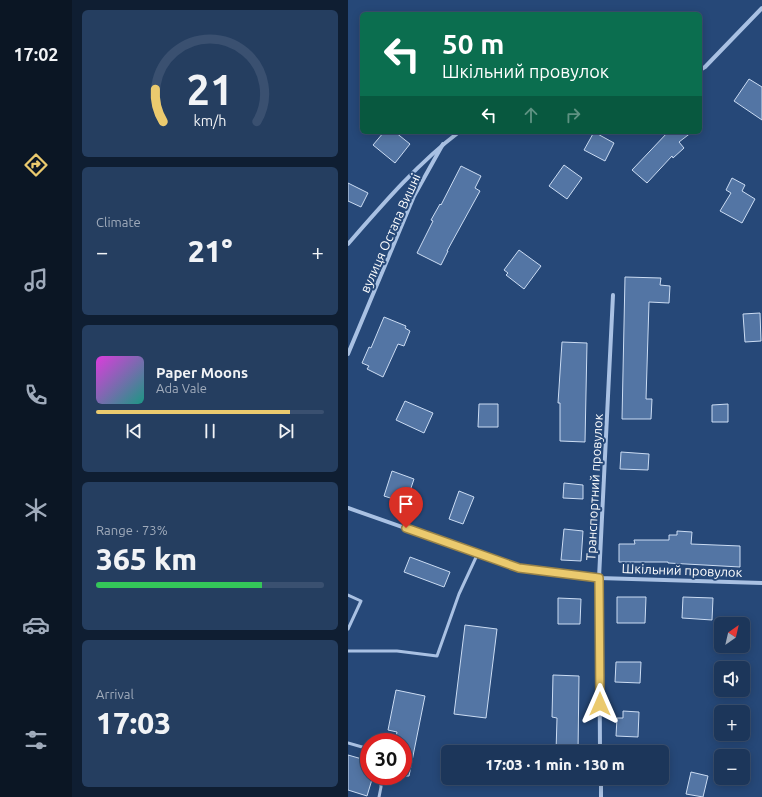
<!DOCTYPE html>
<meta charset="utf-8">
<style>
:root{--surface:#1c365a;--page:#253e60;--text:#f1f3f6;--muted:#a0abbb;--line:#3a5070;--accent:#ebca6e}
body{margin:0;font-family:Ubuntu,sans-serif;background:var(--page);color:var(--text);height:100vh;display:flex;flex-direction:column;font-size:15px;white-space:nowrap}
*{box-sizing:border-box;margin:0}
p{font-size:13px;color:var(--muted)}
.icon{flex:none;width:22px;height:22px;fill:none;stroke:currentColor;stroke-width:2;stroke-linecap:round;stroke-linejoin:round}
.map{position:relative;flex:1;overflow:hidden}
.sheet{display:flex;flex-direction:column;gap:10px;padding:10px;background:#0f1e32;width:276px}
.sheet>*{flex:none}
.hud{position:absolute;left:12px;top:12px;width:342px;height:122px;border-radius:6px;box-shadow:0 2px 10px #0003,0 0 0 1px var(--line);background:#0b6e4f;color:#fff;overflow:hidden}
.needle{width:26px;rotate:34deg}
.buttons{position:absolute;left:366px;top:617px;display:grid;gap:8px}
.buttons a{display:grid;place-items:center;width:36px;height:36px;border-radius:6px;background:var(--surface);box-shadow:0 2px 10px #0003,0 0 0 1px var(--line);font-size:20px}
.speed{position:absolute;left:12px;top:733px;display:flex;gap:8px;font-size:20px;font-weight:700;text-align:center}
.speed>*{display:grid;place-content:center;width:52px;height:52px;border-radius:50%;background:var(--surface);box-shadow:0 2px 10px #0003,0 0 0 1px var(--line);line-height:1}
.speed .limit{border:6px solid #d22;background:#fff;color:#111}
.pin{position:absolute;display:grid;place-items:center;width:34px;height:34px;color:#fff;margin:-41px -17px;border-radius:50% 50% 50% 0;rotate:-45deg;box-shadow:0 0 4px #0007}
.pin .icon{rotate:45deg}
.me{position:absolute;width:44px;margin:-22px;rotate:0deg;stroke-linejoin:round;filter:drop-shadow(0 0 3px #0008)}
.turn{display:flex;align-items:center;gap:14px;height:84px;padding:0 16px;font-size:18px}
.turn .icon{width:52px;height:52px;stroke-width:2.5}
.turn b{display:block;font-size:28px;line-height:34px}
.lanes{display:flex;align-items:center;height:38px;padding:0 16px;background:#0003;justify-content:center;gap:20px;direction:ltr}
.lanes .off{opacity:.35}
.big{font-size:30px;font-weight:800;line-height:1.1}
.sheet .widget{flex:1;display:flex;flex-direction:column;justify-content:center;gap:6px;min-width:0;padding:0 14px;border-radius:6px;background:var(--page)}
.sheet .dial{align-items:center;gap:0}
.dial svg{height:104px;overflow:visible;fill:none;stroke:var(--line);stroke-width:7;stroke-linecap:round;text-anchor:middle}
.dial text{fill:var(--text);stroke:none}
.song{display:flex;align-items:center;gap:12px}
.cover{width:48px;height:48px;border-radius:6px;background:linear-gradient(135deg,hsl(300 70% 55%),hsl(170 70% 35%))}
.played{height:4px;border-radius:2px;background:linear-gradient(90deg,var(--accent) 85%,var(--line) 85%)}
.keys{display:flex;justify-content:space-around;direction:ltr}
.heat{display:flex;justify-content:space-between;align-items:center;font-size:22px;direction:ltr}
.charge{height:6px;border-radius:3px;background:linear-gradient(90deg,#34c759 73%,var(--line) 0)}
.trip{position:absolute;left:93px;top:745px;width:228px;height:40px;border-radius:6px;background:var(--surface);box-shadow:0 2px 10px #0003,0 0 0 1px var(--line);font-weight:800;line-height:40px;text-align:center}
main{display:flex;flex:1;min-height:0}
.tabs{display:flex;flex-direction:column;width:72px;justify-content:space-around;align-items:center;background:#0b1624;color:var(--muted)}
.tabs .icon{width:28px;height:28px}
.tabs .active{color:var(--accent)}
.tabs b{font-size:18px;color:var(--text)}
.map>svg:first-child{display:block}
</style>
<main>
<nav class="tabs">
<b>17:02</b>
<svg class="icon active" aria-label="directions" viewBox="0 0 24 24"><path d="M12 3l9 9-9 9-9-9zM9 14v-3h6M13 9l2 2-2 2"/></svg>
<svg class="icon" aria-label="music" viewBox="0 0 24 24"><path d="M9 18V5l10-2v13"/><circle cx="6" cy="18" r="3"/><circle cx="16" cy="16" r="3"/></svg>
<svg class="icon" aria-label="phone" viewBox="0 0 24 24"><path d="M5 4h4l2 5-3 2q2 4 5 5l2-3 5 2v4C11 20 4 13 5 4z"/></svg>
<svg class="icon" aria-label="climate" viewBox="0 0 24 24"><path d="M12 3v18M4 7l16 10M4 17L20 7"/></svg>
<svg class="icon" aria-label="car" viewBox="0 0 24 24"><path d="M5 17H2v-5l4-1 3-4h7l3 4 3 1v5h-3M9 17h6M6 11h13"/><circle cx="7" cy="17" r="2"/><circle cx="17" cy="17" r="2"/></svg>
<svg class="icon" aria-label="filters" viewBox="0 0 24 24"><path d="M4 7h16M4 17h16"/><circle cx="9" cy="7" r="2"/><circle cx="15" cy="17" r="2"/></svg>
</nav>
<section class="sheet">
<div class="widget dial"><svg viewBox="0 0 100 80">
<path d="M14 69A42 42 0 1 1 86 69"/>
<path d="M14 69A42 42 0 0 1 8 44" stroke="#ebca6e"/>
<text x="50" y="56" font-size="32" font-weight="700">21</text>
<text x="50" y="72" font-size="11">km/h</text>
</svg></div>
<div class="widget"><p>Climate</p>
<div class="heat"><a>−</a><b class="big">21°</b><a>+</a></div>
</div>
<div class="widget">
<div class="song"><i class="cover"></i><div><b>Paper Moons</b><p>Ada Vale</p></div></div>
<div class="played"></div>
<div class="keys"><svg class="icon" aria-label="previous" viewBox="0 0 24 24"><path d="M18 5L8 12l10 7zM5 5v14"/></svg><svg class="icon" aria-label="pause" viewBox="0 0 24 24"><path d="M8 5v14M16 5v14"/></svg><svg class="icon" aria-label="next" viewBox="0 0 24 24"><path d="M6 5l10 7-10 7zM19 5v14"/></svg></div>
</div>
<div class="widget"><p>Range · 73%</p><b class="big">365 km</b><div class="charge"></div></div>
<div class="widget"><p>Arrival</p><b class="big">17:03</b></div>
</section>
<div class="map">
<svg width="414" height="797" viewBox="0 0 414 797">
<rect width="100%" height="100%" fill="#264878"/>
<!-- building -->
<g fill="#5375a4" stroke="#cbdcf3">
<path d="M401,79L414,87V120L386,101Z"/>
<path d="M36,132H47L62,144L47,163L25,145Z"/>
<path d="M246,132L266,143L257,161L236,150Z"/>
<path d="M320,132H344L331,142L336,148L325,158L324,156L299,183L284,170Z"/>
<path d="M216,165L234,178L219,199L201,186Z"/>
<path d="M113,166L133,176L127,188L132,191L99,251H100L93,265L69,253L85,221L83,220L92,204L93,205Z"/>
<path d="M384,178L397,185L394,191L407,199L394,223L372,211L383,193L378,190Z"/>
<path d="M0,183L20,193L13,207L0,201Z"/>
<path d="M171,250L193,266L176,289L158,275L160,273L156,270Z"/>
<path d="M277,277L313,278L312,285L322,286L321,303L301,302L298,399H304L303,419H274Z"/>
<path d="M412,313L413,341L397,342L395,314Z"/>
<path d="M36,317L58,326L57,328L62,331L56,346L50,344L35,377L19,369L21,366L14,363L21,347L23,348Z"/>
<path d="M214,342L239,343L237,442L212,441V403H210Z"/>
<path d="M57,401L85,413L76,433L48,420Z"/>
<path d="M131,404H150V427H130Z"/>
<path d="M380,404V422H364V405Z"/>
<path d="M273,452L301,454L300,470L272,469Z"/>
<path d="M44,471L66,479L58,503L36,496Z"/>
<path d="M216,483L235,485V499L215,498Z"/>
<path d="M111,491L126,497L115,524L101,519Z"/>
<path d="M216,529L235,531L233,561L213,560Z"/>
<path d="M329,531L344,532L343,544L392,546V567L320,563V562H271V544H287L286,540H321V535H329Z"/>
<path d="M62,557L102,572L96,587L56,572Z"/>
<path d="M269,597H298L297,623H269Z"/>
<path d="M335,597L365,598L364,620L334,618Z"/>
<path d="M210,598L233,599L232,624H210Z"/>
<path d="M117,625L149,629L138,718L106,714Z"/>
<path d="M268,662H293L292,683L267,682Z"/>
<path d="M205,675L231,676L230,752H208L209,718L204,717Z"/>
<path d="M48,690L77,696L61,776H55V742H47L49,732L40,730Z"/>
<path d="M275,711L291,712L290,737L268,736L269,718H275Z"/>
<path d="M0,755L21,761V776H25L19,796L0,790Z"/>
<path d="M343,772L360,776L355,797L338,794Z"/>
</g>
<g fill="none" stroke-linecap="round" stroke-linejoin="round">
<!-- lane -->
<g stroke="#a9c1e3" stroke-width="3">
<path d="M0,595L13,601L0,629"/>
<path d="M0,651H49L89,656L111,594L130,553"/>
<path d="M0,743L21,749"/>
<path d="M31,797L33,787V776"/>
</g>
<!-- street -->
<g stroke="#a9c1e3" stroke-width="4">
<path d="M352,70L357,67L414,8"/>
<path d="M0,244C34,205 70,163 111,132"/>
<path d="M0,354L66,196L95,144"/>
<path d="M0,508L171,568L251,578L414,583"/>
<path d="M252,752L251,578L265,295"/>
<path d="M253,778V797"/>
</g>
</g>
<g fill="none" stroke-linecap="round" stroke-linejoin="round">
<!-- route casing -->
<g stroke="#998348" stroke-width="10">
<path id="route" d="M58,528L171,568L251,578L252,704"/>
</g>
<!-- route -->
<use href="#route" stroke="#ebca6e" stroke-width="7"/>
</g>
<g text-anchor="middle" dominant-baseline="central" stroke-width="4" stroke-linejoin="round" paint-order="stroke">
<!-- street labels -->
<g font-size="13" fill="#fff" stroke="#264878">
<text transform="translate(42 233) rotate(-66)">вулиця Остапа Вишні</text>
<text transform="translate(246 487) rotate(-87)">Транспортний провулок</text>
<text transform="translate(334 570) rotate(2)">Шкільний провулок</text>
</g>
</g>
</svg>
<div class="buttons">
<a><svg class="needle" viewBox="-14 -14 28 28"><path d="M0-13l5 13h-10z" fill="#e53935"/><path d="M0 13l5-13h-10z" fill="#a0abbb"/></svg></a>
<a><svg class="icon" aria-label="sound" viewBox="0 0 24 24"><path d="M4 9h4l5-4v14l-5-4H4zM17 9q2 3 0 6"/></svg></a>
<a>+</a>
<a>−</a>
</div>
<div class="speed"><div class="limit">30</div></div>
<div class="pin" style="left:58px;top:528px;background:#d93025"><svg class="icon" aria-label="arrive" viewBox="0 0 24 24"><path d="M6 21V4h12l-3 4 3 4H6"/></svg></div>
<svg class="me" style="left:252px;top:704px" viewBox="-20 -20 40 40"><path d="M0-17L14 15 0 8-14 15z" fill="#ebca6e" stroke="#fff" stroke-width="4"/></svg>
<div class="trip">17:03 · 1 min · 130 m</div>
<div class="hud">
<div class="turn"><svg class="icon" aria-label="left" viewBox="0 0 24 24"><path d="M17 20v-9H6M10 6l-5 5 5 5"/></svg><div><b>50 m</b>Шкільний провулок</div></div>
<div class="lanes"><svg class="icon" aria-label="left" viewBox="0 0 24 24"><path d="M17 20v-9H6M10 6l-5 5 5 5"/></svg><svg class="icon off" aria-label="ahead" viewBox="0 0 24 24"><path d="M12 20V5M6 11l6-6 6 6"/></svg><svg class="icon off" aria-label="right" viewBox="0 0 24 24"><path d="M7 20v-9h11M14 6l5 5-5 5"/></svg></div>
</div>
</div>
</main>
